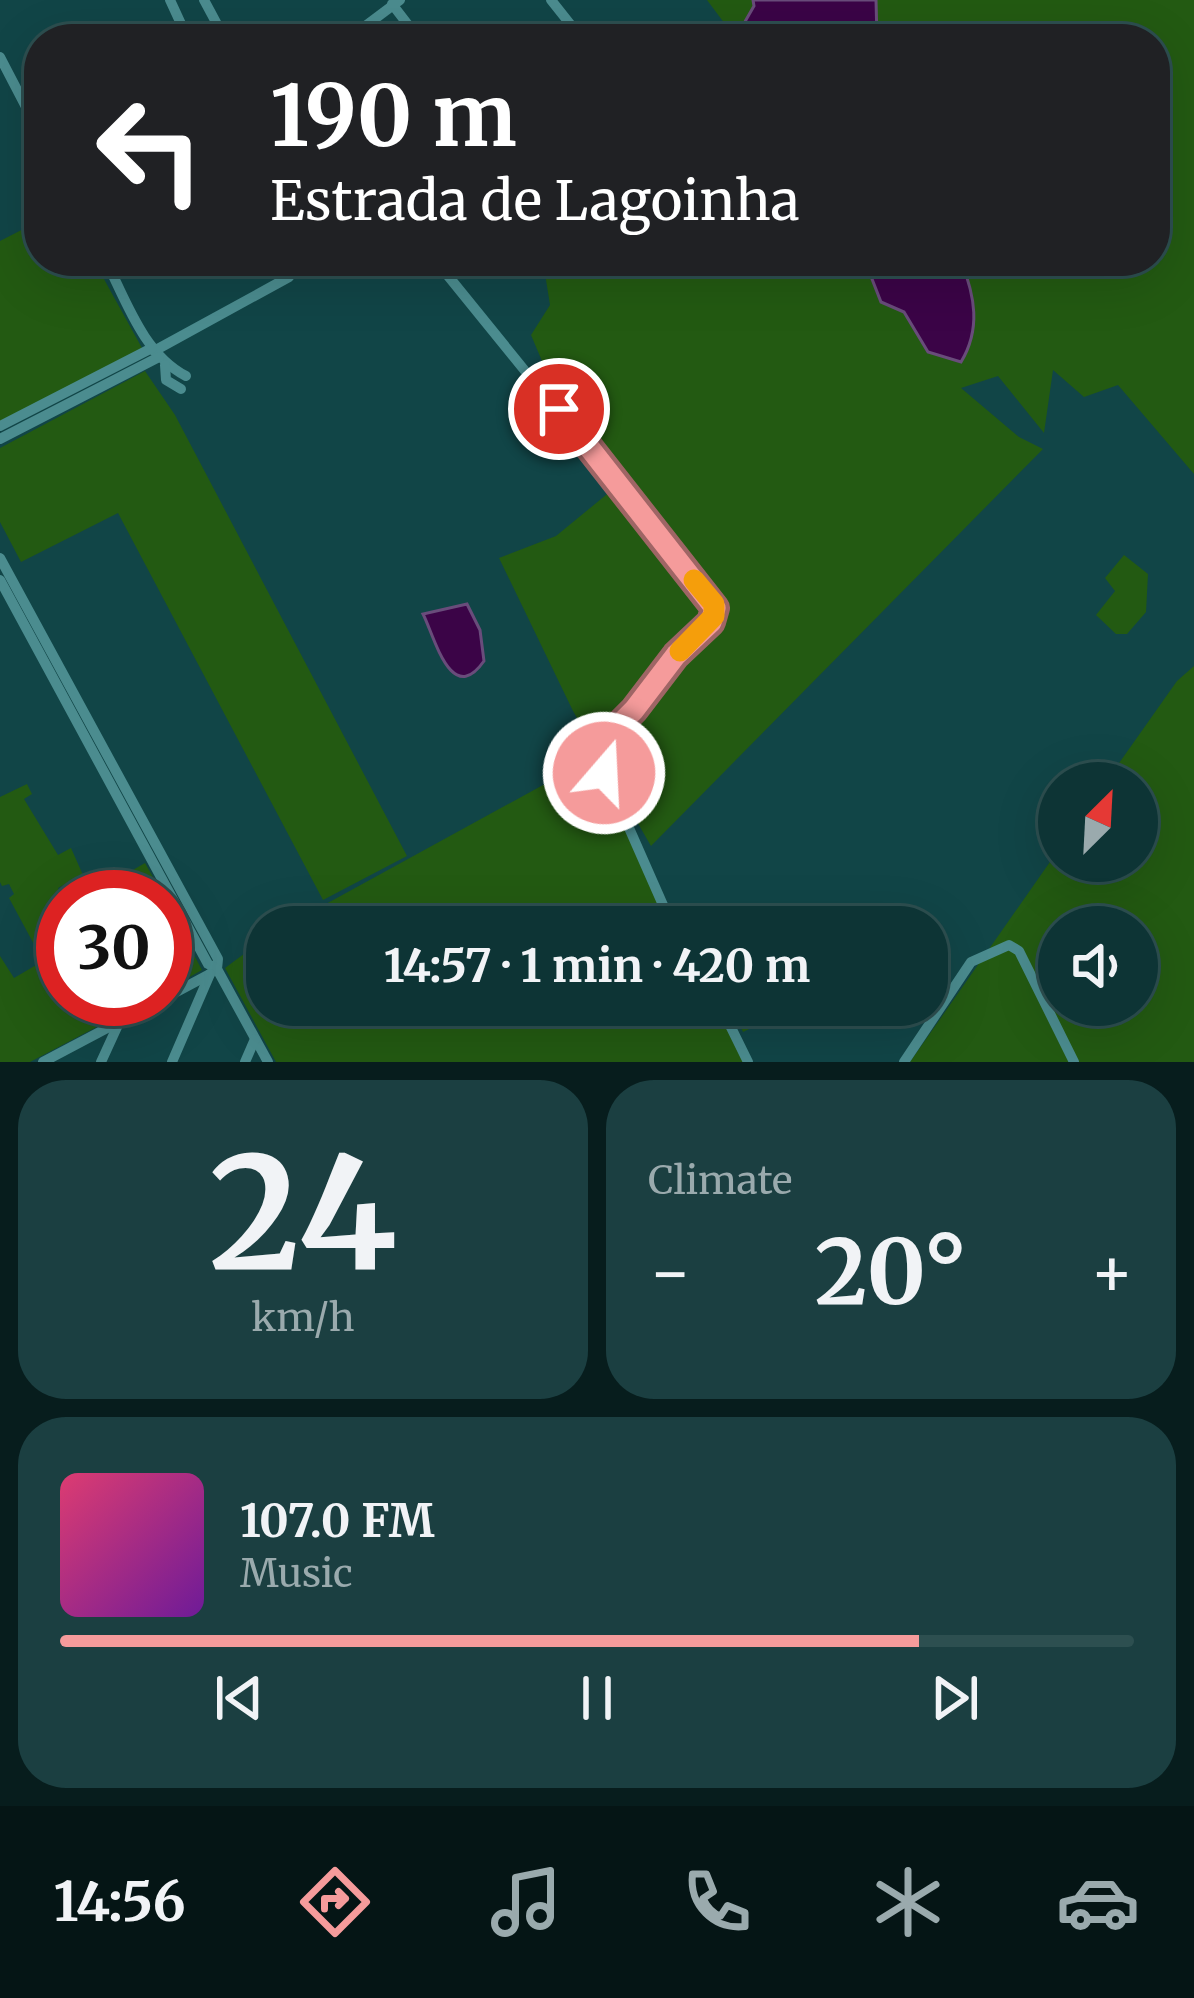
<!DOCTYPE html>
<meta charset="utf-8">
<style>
:root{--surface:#0d3435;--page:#1b3f41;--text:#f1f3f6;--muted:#9aaaad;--line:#2d4f50;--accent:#f59b9b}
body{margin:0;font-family:Merriweather,serif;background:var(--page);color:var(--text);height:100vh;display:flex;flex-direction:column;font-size:45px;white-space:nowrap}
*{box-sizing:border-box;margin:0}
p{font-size:39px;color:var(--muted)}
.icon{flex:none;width:66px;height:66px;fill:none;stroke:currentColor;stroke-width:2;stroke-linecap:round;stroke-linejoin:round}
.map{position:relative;height:1062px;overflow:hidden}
.details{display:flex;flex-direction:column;gap:18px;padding:18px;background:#071d1d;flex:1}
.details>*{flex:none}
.hud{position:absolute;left:24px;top:24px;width:1146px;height:252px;border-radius:48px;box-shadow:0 12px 48px #0002,0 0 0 3px var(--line);background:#202124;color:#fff;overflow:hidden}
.needle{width:78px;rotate:24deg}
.tools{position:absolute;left:1038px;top:762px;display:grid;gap:24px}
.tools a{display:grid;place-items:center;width:120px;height:120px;border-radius:50%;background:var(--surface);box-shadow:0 12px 48px #0002,0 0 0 3px var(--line);font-size:60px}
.speed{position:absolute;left:36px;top:870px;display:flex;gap:24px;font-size:60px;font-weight:700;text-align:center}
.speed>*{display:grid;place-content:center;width:156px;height:156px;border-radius:50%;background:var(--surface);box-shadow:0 12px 48px #0002,0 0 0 3px var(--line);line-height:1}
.speed .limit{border:18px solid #d22;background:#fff;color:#111}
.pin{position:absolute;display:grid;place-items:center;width:102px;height:102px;color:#fff;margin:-51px;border:6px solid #fff;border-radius:50%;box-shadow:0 3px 12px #0007}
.me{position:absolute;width:132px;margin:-66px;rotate:19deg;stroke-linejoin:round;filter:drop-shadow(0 0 9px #0008)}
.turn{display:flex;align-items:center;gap:42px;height:252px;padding:0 48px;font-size:54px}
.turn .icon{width:156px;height:156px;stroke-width:2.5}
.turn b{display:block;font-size:84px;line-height:102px}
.big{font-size:90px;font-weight:700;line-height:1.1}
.details .card{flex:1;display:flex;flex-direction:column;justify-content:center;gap:18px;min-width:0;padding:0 42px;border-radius:48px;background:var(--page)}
.details .dial{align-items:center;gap:0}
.dial b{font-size:156px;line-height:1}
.song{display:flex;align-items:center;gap:36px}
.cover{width:144px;height:144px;border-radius:18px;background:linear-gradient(135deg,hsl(340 70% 55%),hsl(280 70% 35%))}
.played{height:12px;border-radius:6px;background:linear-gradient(90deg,var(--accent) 80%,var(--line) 80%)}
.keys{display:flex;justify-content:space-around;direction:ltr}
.heat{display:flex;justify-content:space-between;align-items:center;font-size:66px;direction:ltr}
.details .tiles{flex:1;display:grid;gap:18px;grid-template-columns:1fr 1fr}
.card:last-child{grid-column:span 2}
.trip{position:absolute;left:246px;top:906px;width:702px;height:120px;border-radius:48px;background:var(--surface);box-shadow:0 12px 48px #0002,0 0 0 3px var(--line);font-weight:700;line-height:120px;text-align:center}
.tabs{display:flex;height:192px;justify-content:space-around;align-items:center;background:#051515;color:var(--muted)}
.tabs .icon{width:84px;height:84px}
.tabs .active{color:var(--accent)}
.tabs b{font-size:54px;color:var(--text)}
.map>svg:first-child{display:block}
</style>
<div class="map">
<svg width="1194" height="1062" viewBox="0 0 1194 1062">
<rect width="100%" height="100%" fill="#114547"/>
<!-- green -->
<g fill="#235a12" fill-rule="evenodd">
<path d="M707,0H753L754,6L735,39H715L728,28Z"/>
<path d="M876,0H1194V474L1118,385L1084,397L1053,370L1044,433L998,376L961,388L1019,437L1043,449L651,846L573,711L499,558L556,536L623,481L553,387L531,335L550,305L543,261H865L881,302L904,312L928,352L961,362C981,329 975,296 961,261H1155V39H877Z"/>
<path d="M39,221V261H94L142,348L0,423V241Z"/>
<path d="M145,371L175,415L407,856L323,900L118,513L21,562L0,522V448Z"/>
<path d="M1124,555L1148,574L1146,612L1127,634H1116L1096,615L1115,591L1105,578Z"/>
<path d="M1194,666V1062H910L1059,849V861H1137V783H1105L1177,681ZM1059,927H1137V1005H1059Z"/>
<path d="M594,757L676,927H284Z"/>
<path d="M27,784L32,794L24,799L58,855L71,848L83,875L58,888L63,898V999H150L30,1062H0V956L14,978L43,961L9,898L14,894L9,884L2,886L0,882V797Z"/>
<path d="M145,863L157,884L135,897H73L90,888L93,893Z"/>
<path d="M165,936L171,946L185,938L202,970L165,991Z"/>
<path d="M267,937V1005H715L744,1062H276L225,968Z"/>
<path d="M730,1005H781L784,1012L743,1032Z"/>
</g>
<!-- water -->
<g fill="#3b0447" stroke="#694c7b" stroke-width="3">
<path d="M753,0H876L877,39H735L754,6Z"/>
<path d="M865,261H961C975,296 981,329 961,362L928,352L904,312L881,302Z"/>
<path d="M467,604L480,630L484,661C451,708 434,635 423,614Z"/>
</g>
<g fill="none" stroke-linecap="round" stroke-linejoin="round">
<!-- minor -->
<g stroke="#4b8c8f" stroke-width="10">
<path d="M170,0L188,39"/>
<path d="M204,0L225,39"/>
<path d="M551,0L582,39"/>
<path d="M392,4L419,39"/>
<path d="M370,23L382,39"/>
<path d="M348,39L400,0"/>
<path d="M0,57L39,132"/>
<path d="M106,261C127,303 144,354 186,376"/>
<path d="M336,261L338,265"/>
<path d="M436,261L714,604L711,622L677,655L596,753L663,905L677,927"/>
<path d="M154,351L289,277L298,261"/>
<path d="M165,365L166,380L181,389"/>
<path d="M0,426L152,348"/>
<path d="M0,439L159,357"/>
<path d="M0,558L218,959L217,969L268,1062"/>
<path d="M0,580L208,964L217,969"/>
<path d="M165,998L210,974"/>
<path d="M720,1005L748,1062"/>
<path d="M43,1062L162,999"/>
<path d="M101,1062L118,1025"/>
<path d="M172,1062L210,974"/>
<path d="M245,1062L255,1039"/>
<path d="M904,1062L971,962L1009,945L1019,951L1074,1062"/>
</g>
</g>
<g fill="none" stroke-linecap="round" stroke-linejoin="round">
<!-- route casing -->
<g stroke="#9f6565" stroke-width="30">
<path id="route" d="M559,409L715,608L711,622L676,655L634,710L599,745L596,758L604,773"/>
</g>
<!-- route -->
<use href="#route" stroke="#f59b9b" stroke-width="21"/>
<!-- slow -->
<path stroke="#f59e0b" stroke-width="21" d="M680,651L714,616V604L694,580"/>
</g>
</svg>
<div class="tools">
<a><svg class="needle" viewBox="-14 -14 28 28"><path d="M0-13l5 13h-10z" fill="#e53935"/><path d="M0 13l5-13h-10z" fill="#9aaaad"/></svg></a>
<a><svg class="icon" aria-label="sound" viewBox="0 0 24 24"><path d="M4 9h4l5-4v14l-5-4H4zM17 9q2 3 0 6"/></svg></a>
</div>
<div class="speed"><div class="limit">30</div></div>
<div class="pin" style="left:559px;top:409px;background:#d93025"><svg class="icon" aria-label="arrive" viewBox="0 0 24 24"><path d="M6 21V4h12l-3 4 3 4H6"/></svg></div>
<svg class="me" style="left:604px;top:773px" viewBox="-20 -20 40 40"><circle r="17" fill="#f59b9b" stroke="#fff" stroke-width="3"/><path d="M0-11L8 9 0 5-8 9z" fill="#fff"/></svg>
<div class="trip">14:57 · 1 min · 420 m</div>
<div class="hud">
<div class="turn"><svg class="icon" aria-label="left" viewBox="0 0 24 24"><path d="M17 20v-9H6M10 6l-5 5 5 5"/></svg><div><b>190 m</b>Estrada de Lagoinha</div></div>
</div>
</div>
<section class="details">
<div class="tiles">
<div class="card dial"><b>24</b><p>km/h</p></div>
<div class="card"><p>Climate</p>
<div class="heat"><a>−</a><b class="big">20°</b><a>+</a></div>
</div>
<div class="card">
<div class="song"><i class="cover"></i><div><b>107.0 FM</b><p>Music</p></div></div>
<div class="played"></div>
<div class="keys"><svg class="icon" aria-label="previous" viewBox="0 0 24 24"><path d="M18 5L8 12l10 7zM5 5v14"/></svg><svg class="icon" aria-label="pause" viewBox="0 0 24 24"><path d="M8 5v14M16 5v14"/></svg><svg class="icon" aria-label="next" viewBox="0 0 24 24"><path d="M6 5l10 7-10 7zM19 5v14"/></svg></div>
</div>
</div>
</section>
<nav class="tabs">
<b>14:56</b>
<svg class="icon active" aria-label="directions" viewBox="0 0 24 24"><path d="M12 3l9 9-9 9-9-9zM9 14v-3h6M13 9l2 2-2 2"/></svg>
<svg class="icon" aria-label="music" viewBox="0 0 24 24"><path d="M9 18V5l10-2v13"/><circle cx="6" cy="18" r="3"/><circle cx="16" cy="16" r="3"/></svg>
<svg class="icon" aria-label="phone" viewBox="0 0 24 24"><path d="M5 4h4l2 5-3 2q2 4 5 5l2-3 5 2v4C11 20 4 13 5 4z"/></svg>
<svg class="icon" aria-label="climate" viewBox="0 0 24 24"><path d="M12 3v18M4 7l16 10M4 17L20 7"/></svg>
<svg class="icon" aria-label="car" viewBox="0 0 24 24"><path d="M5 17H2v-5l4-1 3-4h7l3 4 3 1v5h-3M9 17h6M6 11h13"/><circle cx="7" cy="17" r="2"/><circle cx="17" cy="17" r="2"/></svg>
</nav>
